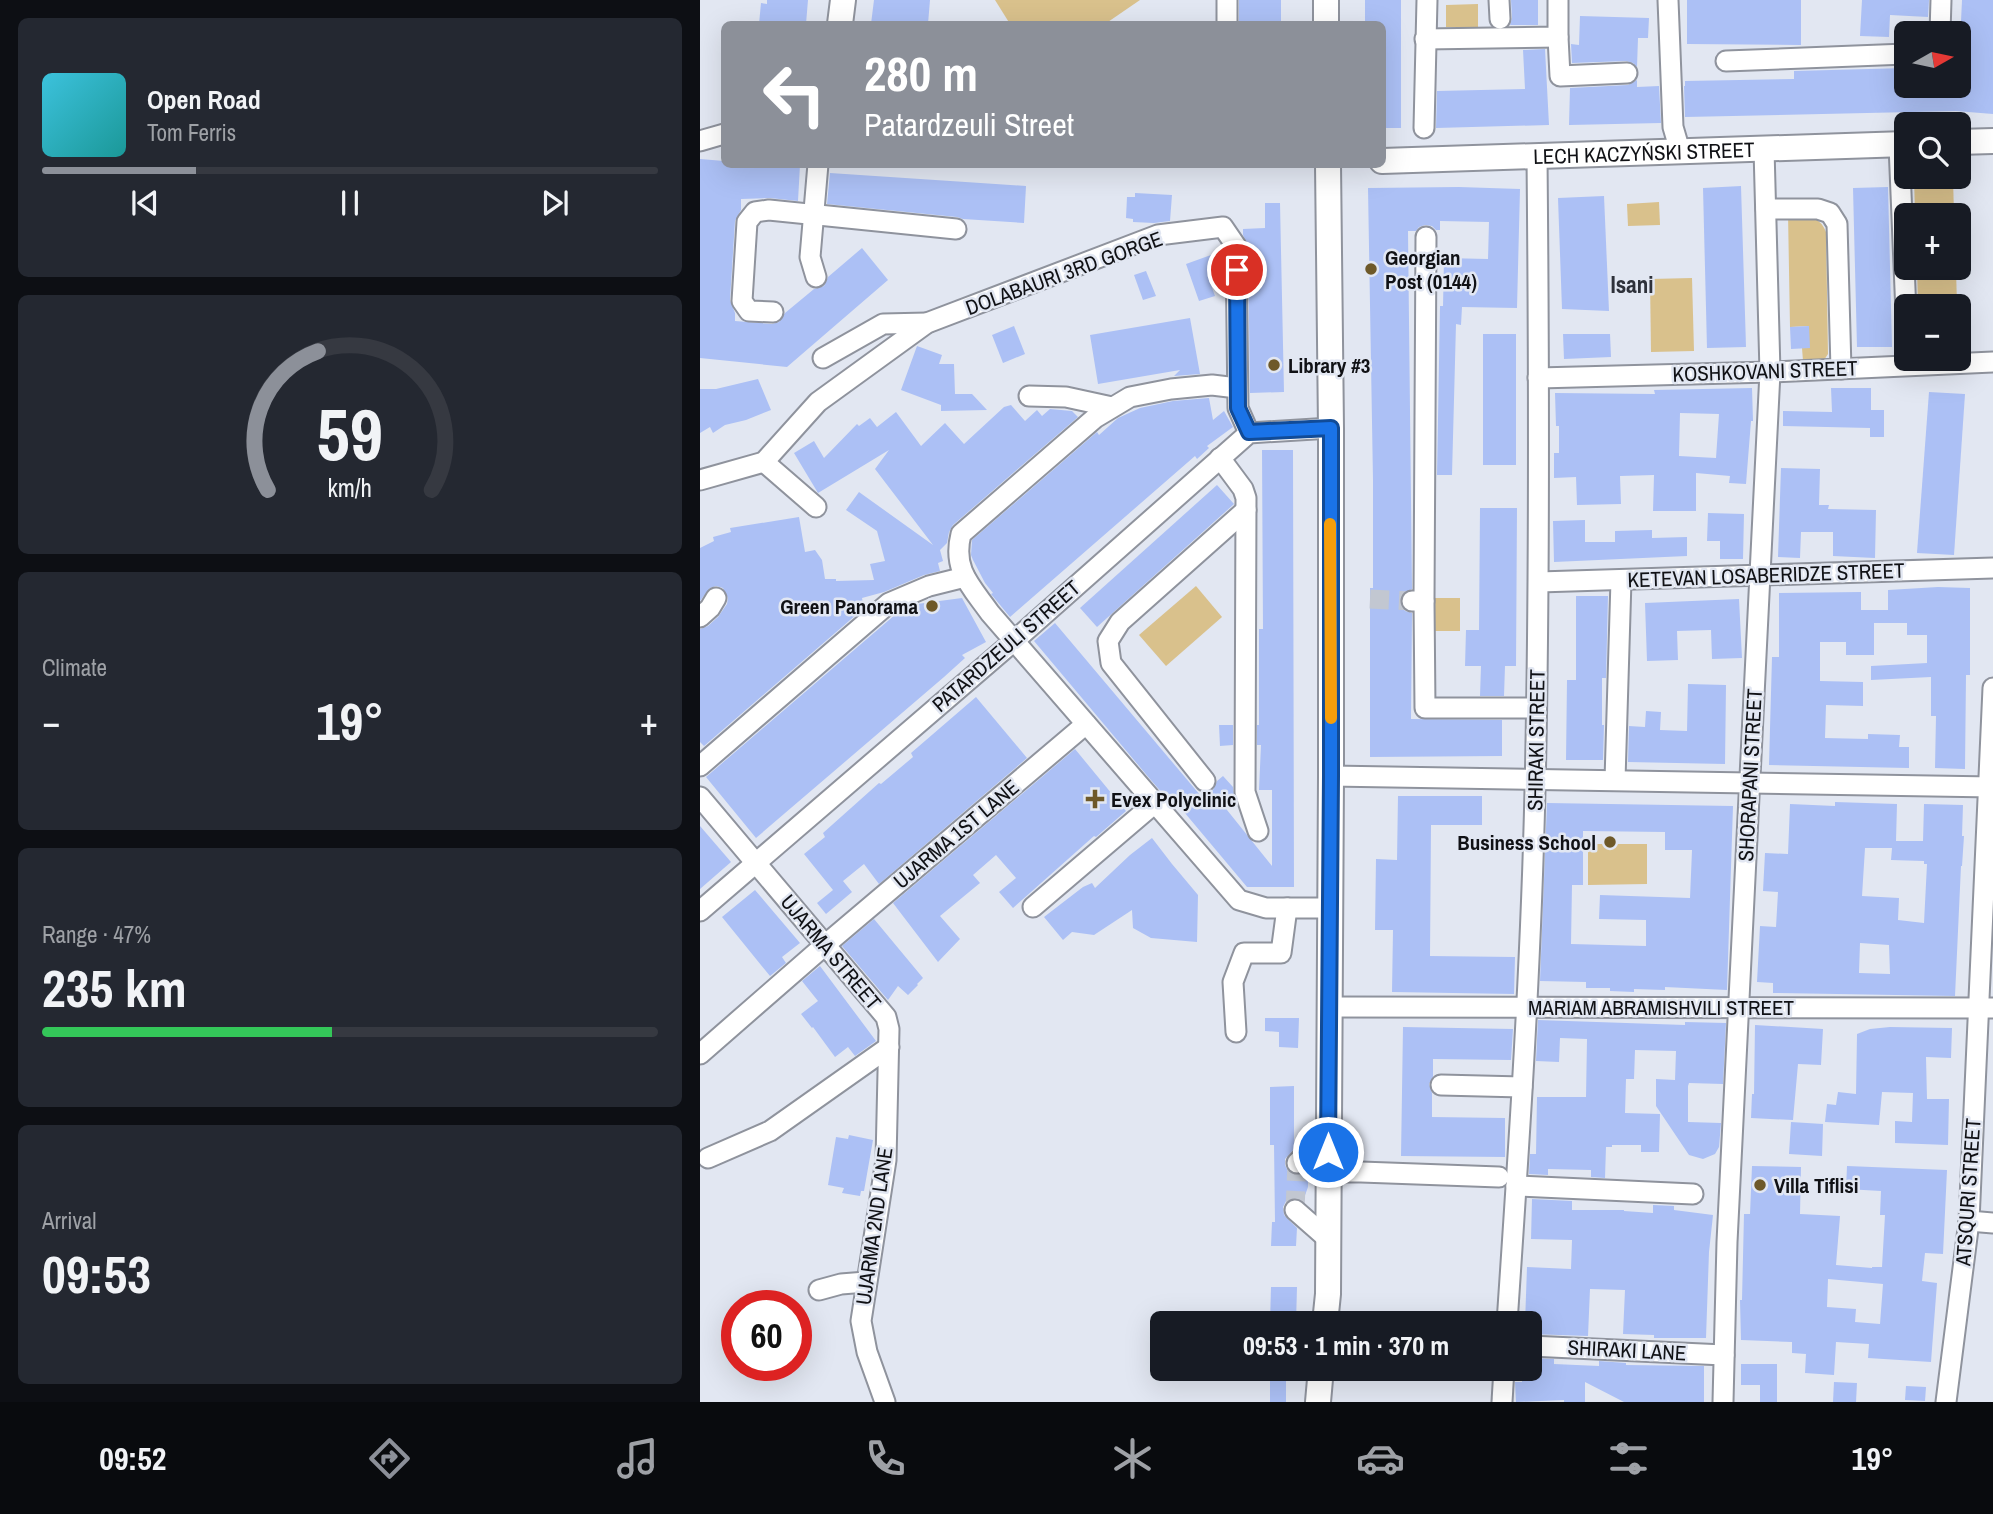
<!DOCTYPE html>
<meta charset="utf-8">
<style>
:root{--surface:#171b24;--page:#242831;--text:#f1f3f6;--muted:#9ea1a6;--line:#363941;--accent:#8c9099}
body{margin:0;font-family:"Archivo Narrow",sans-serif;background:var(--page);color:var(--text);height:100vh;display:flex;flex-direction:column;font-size:26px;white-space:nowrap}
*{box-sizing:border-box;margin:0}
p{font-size:23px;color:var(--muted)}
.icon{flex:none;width:38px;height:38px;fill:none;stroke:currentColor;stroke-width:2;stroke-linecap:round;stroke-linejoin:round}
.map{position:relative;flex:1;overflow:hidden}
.sheet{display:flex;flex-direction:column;gap:18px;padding:18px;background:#0d0f14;width:700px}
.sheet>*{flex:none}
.guide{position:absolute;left:21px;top:21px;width:665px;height:147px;border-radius:10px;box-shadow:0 7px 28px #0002;background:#8c9099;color:#fff;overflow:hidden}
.needle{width:46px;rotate:81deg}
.buttons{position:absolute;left:1194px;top:21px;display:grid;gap:14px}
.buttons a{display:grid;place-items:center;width:77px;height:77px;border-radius:10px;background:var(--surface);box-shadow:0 7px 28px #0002;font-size:35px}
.speed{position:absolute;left:21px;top:1290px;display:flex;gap:14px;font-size:35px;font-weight:700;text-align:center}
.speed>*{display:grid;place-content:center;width:91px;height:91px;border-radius:50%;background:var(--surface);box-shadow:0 7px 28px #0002;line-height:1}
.speed .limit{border:10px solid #d22;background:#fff;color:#111}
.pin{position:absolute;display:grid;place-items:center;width:60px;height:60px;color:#fff;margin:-30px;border:4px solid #fff;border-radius:50%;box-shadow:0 2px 7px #0007}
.me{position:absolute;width:77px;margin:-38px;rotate:0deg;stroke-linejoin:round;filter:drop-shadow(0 0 5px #0008)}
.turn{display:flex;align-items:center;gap:24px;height:147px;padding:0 28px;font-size:32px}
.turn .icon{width:91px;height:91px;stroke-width:2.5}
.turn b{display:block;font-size:49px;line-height:60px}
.big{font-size:52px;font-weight:700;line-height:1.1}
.sheet .widget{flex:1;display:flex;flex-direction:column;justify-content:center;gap:10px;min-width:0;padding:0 24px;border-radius:10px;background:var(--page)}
.sheet .dial{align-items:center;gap:0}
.dial svg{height:182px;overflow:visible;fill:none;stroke:var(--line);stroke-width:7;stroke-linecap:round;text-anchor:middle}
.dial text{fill:var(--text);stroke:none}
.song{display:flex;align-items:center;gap:21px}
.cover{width:84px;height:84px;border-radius:10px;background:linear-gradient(135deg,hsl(190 70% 55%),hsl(180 70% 35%))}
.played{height:7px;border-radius:4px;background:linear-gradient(90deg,var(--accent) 25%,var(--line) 25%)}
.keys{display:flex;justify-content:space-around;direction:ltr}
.heat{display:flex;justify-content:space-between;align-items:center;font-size:38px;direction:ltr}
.charge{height:10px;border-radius:5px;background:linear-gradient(90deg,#34c759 47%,var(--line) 0)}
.trip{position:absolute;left:450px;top:1311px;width:392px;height:70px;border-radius:10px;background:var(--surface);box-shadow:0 7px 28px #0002;font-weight:700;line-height:70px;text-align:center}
.dock{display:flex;height:112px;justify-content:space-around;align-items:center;background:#090b0e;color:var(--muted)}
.dock .icon{width:49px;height:49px}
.dock .selected{color:var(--accent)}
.dock b{font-size:32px;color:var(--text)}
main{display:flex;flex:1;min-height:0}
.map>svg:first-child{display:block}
</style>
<main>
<section class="sheet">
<div class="widget">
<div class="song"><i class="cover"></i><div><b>Open Road</b><p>Tom Ferris</p></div></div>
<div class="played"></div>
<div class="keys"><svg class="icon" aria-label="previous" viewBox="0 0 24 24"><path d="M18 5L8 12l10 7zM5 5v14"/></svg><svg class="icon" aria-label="pause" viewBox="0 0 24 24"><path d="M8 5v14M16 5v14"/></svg><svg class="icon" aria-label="next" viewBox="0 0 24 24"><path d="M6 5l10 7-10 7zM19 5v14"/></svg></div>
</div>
<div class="widget dial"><svg viewBox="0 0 100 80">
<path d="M14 69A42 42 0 1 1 86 69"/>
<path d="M14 69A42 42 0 0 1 36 8" stroke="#8c9099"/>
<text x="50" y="56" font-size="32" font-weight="700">59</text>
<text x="50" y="72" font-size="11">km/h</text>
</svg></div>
<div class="widget"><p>Climate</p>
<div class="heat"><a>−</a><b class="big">19°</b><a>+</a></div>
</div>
<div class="widget"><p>Range · 47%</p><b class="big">235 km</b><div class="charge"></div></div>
<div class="widget"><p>Arrival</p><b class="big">09:53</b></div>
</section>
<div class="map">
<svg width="1293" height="1402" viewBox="0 0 1293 1402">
<rect width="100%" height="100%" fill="#e2e7f2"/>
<!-- green -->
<g fill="#d9c18c">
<path d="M295,0H440L405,24H310Z"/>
<path d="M778,4V27H746V5Z"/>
<path d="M1214,177H1253L1254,215H1215Z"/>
<path d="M959,202L960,225L928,226L927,204Z"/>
<path d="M1088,213C1104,215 1120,215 1126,232L1128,354L1124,360L1103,361L1102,348L1109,326L1090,327Z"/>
<path d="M1217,268H1256L1257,306H1218Z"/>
<path d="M992,278L994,351L951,352L950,279Z"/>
<path d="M496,586L522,617L466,666L439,635Z"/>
<rect x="734" y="598" width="26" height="33"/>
<path d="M888,844H947V884L888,885Z"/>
</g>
<!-- building -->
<g fill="#acc0f5" fill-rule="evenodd">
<path d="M67,0H108L106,24H59L61,3L67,4Z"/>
<path d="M174,0H230L228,24H171Z"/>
<rect x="539" y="0" width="42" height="24"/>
<path d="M665,0H701V128H682V24H665Z"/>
<path d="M811,0H838V25H810L812,18Z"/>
<path d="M987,0H1101V45L987,44Z"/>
<path d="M1162,0H1229L1228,17L1190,15L1189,37L1160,36Z"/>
<path d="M1262,0H1293V114L1256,111L985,117L984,86H985V81L1094,79V71L1206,68V86H1258Z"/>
<path d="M880,16L949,18L948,38H938L937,67L933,63L926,61L872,63L871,44L879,45Z"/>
<path d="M845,49L849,125L736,128L737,91L825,89L823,50Z"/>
<path d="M937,80V87L959,86L961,123L869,125L870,88L928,85Z"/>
<path d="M0,159L24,161V164L100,165L98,201L70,198L41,199V210L35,221L30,300L35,313V321L72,324L79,322L85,313L114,289L124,286L128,277L162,248L188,280L87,367L0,358Z"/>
<path d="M130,173L326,186L324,223L263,219L257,217L127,204Z"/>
<path d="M1041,186L1046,347L1007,348L1003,188Z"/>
<path d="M759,187L820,189L817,308L762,307L761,325L756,324L752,475H737L740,306H743L744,258L788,259L789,222L740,221V230H736L732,226L725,225L719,227L716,231H708L712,589L702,594L700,602L705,611L712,613L711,719L802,720V756L670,757V588H673V480L668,188Z"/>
<path d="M1188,187L1192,347H1157L1153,188Z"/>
<path d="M435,193L472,195L470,221L454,223L433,222V219L426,218L427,197H435Z"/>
<path d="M904,196L909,311L862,309L858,198Z"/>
<path d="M565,203H580L584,392L550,393L548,246L543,235V229L565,228Z"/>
<path d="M511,255L519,279L510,282L515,296L499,301L486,264Z"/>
<path d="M446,271L456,296L443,300L434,275Z"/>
<path d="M490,318L500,374L474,376L480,370L398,384L390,335Z"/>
<path d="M314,326L325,354L303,363L292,335Z"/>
<path d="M1109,326L1110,348L1091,349L1090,327Z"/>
<rect x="783" y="334" width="33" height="131"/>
<path d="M863,334H910L911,357L864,359Z"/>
<path d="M217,346L242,355L239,364H254L255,394H272L287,410L241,411V405L201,390Z"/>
<path d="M58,379L71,410L46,420L25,425L13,433L10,427L0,433V389H16Z"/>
<path d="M1052,388L1053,421H1051L1046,484L1029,483L1030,476L996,473V511H953L954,475L920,476L921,504L877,505L876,477L854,478V453H859V426H856L855,393L955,394L954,390ZM980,413L1019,414L1016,458L979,456Z"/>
<path d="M1131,388H1171V410H1184V437H1170V428L1083,426V411L1132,412Z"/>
<path d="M1229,392L1265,394L1254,555L1217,553Z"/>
<path d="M509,398L513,420L524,411L533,427L507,446L509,448L497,459L495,456L310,617L291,594L293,593L285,583L273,560L271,555L272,540L397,432L399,435L418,418L440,408L473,401Z"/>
<path d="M311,405L325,421L337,410L342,416L350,409L372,411L378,417L253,525L249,532L247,543L240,550L243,561L238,563L240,571L224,575L184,592L162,598L164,608L4,746L0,742V629L8,626L18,617L27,604L28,598L23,588L16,586L10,588L0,601V548L14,541L13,537L31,532L30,528L99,517L105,552L115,550L122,560L125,579H136V581L174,580L170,564L185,561L177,531L146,510L159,492L233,545L175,469L189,450L118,493L94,453L114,441L124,458L157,424L159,426L170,418L177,427L196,412L221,446L245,423L264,444L304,407Z"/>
<path d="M562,450H593L594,887H547L474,800L470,802L450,779L334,641L355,623L500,795L513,790L517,781L523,776L533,787L534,796L523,805L572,866V790H559L561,745H557V725H559V629H563Z"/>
<path d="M1081,468L1120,469L1119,505H1129L1128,509L1176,510L1175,558L1133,556V532H1101L1100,558L1078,557Z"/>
<path d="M517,485L534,504L397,627L380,608Z"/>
<path d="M780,508H817L816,666H805L804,696H780L781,666H765L766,630H779Z"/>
<path d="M1008,513L1044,514L1043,559H1020V541H1007Z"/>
<path d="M885,520V542H915V531L952,530V538L987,537V556L854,562L853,521Z"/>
<path d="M1238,587L1270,588V675H1266L1265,769L1235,768L1236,716H1231V677L1171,680V666L1227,663V635H1207V623H1174V655H1146V642H1120V681L1163,682V706L1126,705L1125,738L1168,739V734L1200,735L1199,747H1209V768L1069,765L1072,657H1079V593L1161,592V610H1188V590Z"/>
<path d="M876,596H908L906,678H902V725H904L903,760H866L867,680H876Z"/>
<path d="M262,598L286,642L262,655L265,658L244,677L56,838L6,777L196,614L217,604Z"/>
<path d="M1039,599L1042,658L1012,659L1011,630L977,631L978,660L947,661L945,603Z"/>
<path d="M988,684L1026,685L1025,764L928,762L929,726L945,727L946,711L961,712L960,730L987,731Z"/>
<path d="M276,697L327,758L179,884L164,864L143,881L152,892L126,914L117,903L133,890L104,854L125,837L123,833L179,783L181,784L213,757L211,753Z"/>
<path d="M519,725H533V745L520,746Z"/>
<path d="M375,749L426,811L396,837L394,836L313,908L299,892L316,878L296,855L273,875L280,883L240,916L260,939L238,962L193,903Z"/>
<path d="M698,796H782V825H731L730,956L815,957L814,994L692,992L693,930H675L676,859L697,860Z"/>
<path d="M1135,802L1197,804L1196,841H1223L1224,804L1263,805L1262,836H1264L1262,866H1261L1255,996L1073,993V983L1057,982L1060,926L1076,927L1078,892L1063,891L1065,853L1088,854L1090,804L1135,806ZM1165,848H1192L1191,860L1224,861V864H1227L1224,923L1198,920L1199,898L1162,896ZM1160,943L1189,945L1190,974L1159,973Z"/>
<path d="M847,803L1033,806L1027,990L965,987V990L934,989V992L910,991V988H886V982L840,981ZM883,831L965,832V850H992L990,898L900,895L899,919L946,920V946L871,944L872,885H883Z"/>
<path d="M0,826L31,862L0,889Z"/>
<path d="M452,838L472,864L498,895L497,942L451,938L433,928L432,910L394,935L372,932L363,940L344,917L383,887L392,883L395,888L430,855Z"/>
<path d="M55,890L100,943L82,957L86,963L70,976L22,917Z"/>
<path d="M174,919L223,978L217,984L218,985L208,995L198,986L188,1000L142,946Z"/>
<path d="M120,966L176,1041L155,1056L148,1047L135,1057L113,1027L112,1028L101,1014L118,1001L102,981Z"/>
<path d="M565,1018H599L598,1048L579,1047V1032L565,1031Z"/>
<path d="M838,1020L985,1025V1022L1026,1023L1023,1084L989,1083L988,1086V1122L1021,1123L1019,1147L1015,1154L1003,1159L989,1155L956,1106V1079L975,1080L976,1051L935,1050L934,1079H926L925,1113L960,1114L959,1152H941V1145H912V1147H906L905,1178L891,1177V1170L848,1169V1175L829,1174L830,1154H836L837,1097H886L887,1039L860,1038L859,1062L836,1061Z"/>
<path d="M1055,1025L1123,1029L1121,1065L1098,1064L1093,1120L1051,1118L1052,1094H1054Z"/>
<path d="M703,1027L813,1029L811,1060L733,1059V1077L729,1084L732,1093V1117L805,1118V1157L701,1156Z"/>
<path d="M1190,1027L1252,1028L1251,1058L1226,1057L1227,1099H1249L1248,1145L1195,1143V1121L1212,1122L1213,1093L1182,1092L1179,1125L1125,1122L1127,1104L1136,1105L1138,1092L1156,1094L1157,1034L1170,1029Z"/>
<path d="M594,1086V1149L585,1159V1165L588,1171L593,1175H599L605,1172L608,1181V1187L603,1201L598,1198H592L586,1201L583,1207L584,1215L597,1228L596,1246H571L572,1222H575L574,1145H570V1087Z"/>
<path d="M1091,1122L1123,1124L1122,1156L1089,1154Z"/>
<path d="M149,1135L173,1140L164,1191H161L160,1196L142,1193L144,1188L128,1185L136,1137L148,1139Z"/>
<path d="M1052,1166L1101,1167L1100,1214L1140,1216L1136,1265L1172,1268V1267H1182L1185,1215H1180L1181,1191L1146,1189L1147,1166L1247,1170L1243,1254L1225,1253L1222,1281L1237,1283L1231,1362L1168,1358L1169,1344L1136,1342L1134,1375L1105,1373L1106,1354L1092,1353V1342L1041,1340L1040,1300H1042L1044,1214H1050ZM1128,1279L1183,1284L1180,1324L1155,1322L1156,1309L1127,1307Z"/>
<path d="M832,1199L872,1201V1210H924V1211L953,1213V1205L974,1206V1210L1013,1215L1009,1252L1006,1338H954V1335L923,1334L925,1290L890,1289L888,1336L830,1334V1323H825L827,1267L871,1269L872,1240L831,1239Z"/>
<path d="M571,1287H597L596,1323H570Z"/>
<path d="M830,1358L854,1359V1364L899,1366V1361L926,1363V1365L1004,1366V1402H924L885,1382V1402H864V1400L816,1402L815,1382H822L823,1368H830Z"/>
<path d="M1041,1364H1077V1402H1060V1385H1041Z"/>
<rect x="570" y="1368" width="16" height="34"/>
<path d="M1134,1382L1157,1383L1156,1402H1133Z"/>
<path d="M1206,1386L1226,1387L1225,1401L1205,1400Z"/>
</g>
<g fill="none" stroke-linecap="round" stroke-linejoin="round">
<!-- minor-tunnel -->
<g stroke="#c2c7d1" stroke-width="19" stroke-dasharray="19 10" stroke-linecap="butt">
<path d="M670,599L712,601"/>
<path d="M595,1210L597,1163"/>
</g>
<!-- minor casing -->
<g stroke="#8f939d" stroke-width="23">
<g id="minor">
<path d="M799,0L800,19"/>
<path d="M968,0L973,127L980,151"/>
<path d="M527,24V0"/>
<path d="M1240,33L1241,0"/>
<path d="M858,37L860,76L927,73"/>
<path d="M725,39L858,37V0"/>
<path d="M1026,61L1206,54"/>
<path d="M724,128L727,0"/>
<path d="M0,141L24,134"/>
<path d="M1199,145L1206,313"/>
<path d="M1066,209H1118L1130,213L1137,224L1141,369"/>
<path d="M116,277L110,257L118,164"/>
<path d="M73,312L49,311L42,301L47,222L55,212L69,210L256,229"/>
<path d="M123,358L183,324L227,323"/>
<path d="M838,378L1070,372L1293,362"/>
<path d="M537,388L512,385L471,389L430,397L395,418L261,534C252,570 271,586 290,613L539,900L566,908H630"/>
<path d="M329,396L366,397L412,407"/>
<path d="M520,458L543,489L546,498L545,792L558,831"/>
<path d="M64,462L116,507"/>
<path d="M0,480L64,462L118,402L227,323L458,235L523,227L536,246L538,408L549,433"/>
<path d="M839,582L1293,568"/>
<path d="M712,601H724L725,708H836"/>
<path d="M724,601L726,237"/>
<path d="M0,617L10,608L16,598"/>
<path d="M0,766L189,603L229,586L265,577"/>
<path d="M631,776L1293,787"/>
<path d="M915,780L921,580"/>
<path d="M505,781L411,663L408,641L420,622L546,510"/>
<path d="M0,797L186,1017L189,1029L186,1160L161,1321L167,1352L185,1402"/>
<path d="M333,907L455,803"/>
<path d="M0,911L314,641L549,433L631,428"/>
<path d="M629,1007L1293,1008"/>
<path d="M536,1032L533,982L544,953H581L587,908"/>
<path d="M0,1054L125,945L386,724"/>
<path d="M741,1085L822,1087"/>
<path d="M8,1158L70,1131L189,1047"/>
<path d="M597,1163L629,1131"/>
<path d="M628,1172H661L799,1177"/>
<path d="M816,1186L993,1194"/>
<path d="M595,1210L628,1239"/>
<path d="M1269,1221L1293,1223"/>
<path d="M119,1290L141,1284L166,1282"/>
<path d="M807,1323C819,1145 831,968 835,790C840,579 839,367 837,156"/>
<path d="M830,1346L1024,1355"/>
<path d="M802,1402L804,1368"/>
<path d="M1023,1402L1027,1242L1070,372L1064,149"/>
<path d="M1246,1402L1269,1221L1293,688"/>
</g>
</g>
<!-- major casing -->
<g stroke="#8f939d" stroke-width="28">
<g id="major">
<path d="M626,0V24"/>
<path d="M140,24L143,0"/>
<path d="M1258,142L1293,141"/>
<path id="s1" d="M682,161L1206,144"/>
<path d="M625,1323L628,1294L631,776V428L628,164"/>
<path d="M618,1402L621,1368"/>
</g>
</g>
<!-- minor -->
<use href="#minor" stroke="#fff" stroke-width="19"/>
<!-- major -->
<use href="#major" stroke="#fff" stroke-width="24"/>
</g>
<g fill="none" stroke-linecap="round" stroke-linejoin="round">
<!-- route casing -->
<g stroke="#114b97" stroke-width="18">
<path id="route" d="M537,270L538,408L549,432L631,428V776L628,1152"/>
</g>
<!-- route -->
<use href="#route" stroke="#1a73e8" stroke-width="12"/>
<!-- slow -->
<path stroke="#f59e0b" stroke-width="12" d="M630,524L631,718"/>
</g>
<!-- markers -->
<g fill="#6e5929" stroke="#e2e7f2" stroke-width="2.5">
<circle cx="671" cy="269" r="7"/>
<circle cx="574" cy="365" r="7"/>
<circle cx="232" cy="606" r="7"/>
<path d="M391.5 788.5h7v7h7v7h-7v7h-7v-7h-7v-7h7z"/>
<circle cx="910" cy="842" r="7"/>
<circle cx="1060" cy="1185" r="7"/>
</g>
<g text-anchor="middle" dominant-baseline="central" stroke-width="5" stroke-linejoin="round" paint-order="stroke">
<!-- street labels -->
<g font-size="21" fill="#101115" stroke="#e2e7f2">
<text stroke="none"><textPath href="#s1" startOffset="262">LECH KACZYŃSKI STREET</textPath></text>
<text transform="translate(364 273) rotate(-20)">DOLABAURI 3RD GORGE</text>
<text transform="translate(1065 371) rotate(-2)">KOSHKOVANI STREET</text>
<text transform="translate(1066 575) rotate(-2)">KETEVAN LOSABERIDZE STREET</text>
<text transform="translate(306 646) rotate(-41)">PATARDZEULI STREET</text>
<text transform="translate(836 740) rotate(-89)">SHIRAKI STREET</text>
<text transform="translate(1050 775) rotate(-87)">SHORAPANI STREET</text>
<text transform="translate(256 834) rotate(-40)">UJARMA 1ST LANE</text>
<text transform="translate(131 952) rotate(50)">UJARMA STREET</text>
<text x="961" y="1007">MARIAM ABRAMISHVILI STREET</text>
<text transform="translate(1268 1192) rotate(-86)">ATSQURI STREET</text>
<text transform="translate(174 1226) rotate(-82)">UJARMA 2ND LANE</text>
<text transform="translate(927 1350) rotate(3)">SHIRAKI LANE</text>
</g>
<!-- poi labels -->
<g font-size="21" font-weight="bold" fill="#101115" stroke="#e2e7f2" text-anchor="start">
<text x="685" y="257">Georgian<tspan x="685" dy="24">Post (0144)</tspan></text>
<text x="588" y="365">Library #3</text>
<text x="218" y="606" text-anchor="end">Green Panorama</text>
<text x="411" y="799">Evex Polyclinic</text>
<text x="896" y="842" text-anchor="end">Business School</text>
<text x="1074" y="1185">Villa Tiflisi</text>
</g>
<!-- neighbourhood labels -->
<g font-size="23" font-weight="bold" fill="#2e313a" stroke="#e2e7f2">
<text x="932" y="284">Isani</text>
</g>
</g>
</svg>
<div class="buttons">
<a><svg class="needle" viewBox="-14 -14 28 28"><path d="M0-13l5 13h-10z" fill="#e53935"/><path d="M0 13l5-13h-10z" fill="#9ea1a6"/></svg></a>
<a><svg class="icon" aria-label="search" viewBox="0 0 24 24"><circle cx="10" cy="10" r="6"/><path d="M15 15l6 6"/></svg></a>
<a>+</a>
<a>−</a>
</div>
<div class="speed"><div class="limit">60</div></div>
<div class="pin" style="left:537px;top:270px;background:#d93025"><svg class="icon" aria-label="arrive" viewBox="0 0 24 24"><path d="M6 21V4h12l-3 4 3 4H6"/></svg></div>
<svg class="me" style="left:628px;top:1152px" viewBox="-20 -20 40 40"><circle r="17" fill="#1a73e8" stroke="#fff" stroke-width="3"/><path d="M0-11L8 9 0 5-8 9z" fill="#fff"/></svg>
<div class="trip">09:53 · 1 min · 370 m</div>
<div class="guide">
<div class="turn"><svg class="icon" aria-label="left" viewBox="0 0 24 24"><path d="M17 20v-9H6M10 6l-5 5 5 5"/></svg><div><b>280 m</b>Patardzeuli Street</div></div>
</div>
</div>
</main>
<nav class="dock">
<b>09:52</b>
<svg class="icon selected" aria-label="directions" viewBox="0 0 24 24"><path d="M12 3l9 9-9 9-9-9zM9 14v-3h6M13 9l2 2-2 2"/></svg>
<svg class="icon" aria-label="music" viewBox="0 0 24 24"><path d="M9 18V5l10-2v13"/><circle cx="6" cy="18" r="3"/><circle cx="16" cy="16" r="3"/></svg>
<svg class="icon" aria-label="phone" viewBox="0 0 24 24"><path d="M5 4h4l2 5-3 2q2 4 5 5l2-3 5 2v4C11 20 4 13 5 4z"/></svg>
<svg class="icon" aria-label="climate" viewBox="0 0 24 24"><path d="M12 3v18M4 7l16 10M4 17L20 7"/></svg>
<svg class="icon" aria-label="car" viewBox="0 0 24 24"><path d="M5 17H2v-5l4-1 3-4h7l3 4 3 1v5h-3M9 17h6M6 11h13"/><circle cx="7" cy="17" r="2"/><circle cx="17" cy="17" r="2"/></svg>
<svg class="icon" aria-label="filters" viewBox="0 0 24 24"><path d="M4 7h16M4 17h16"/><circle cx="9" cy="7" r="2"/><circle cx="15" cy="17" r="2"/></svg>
<b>19°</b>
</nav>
